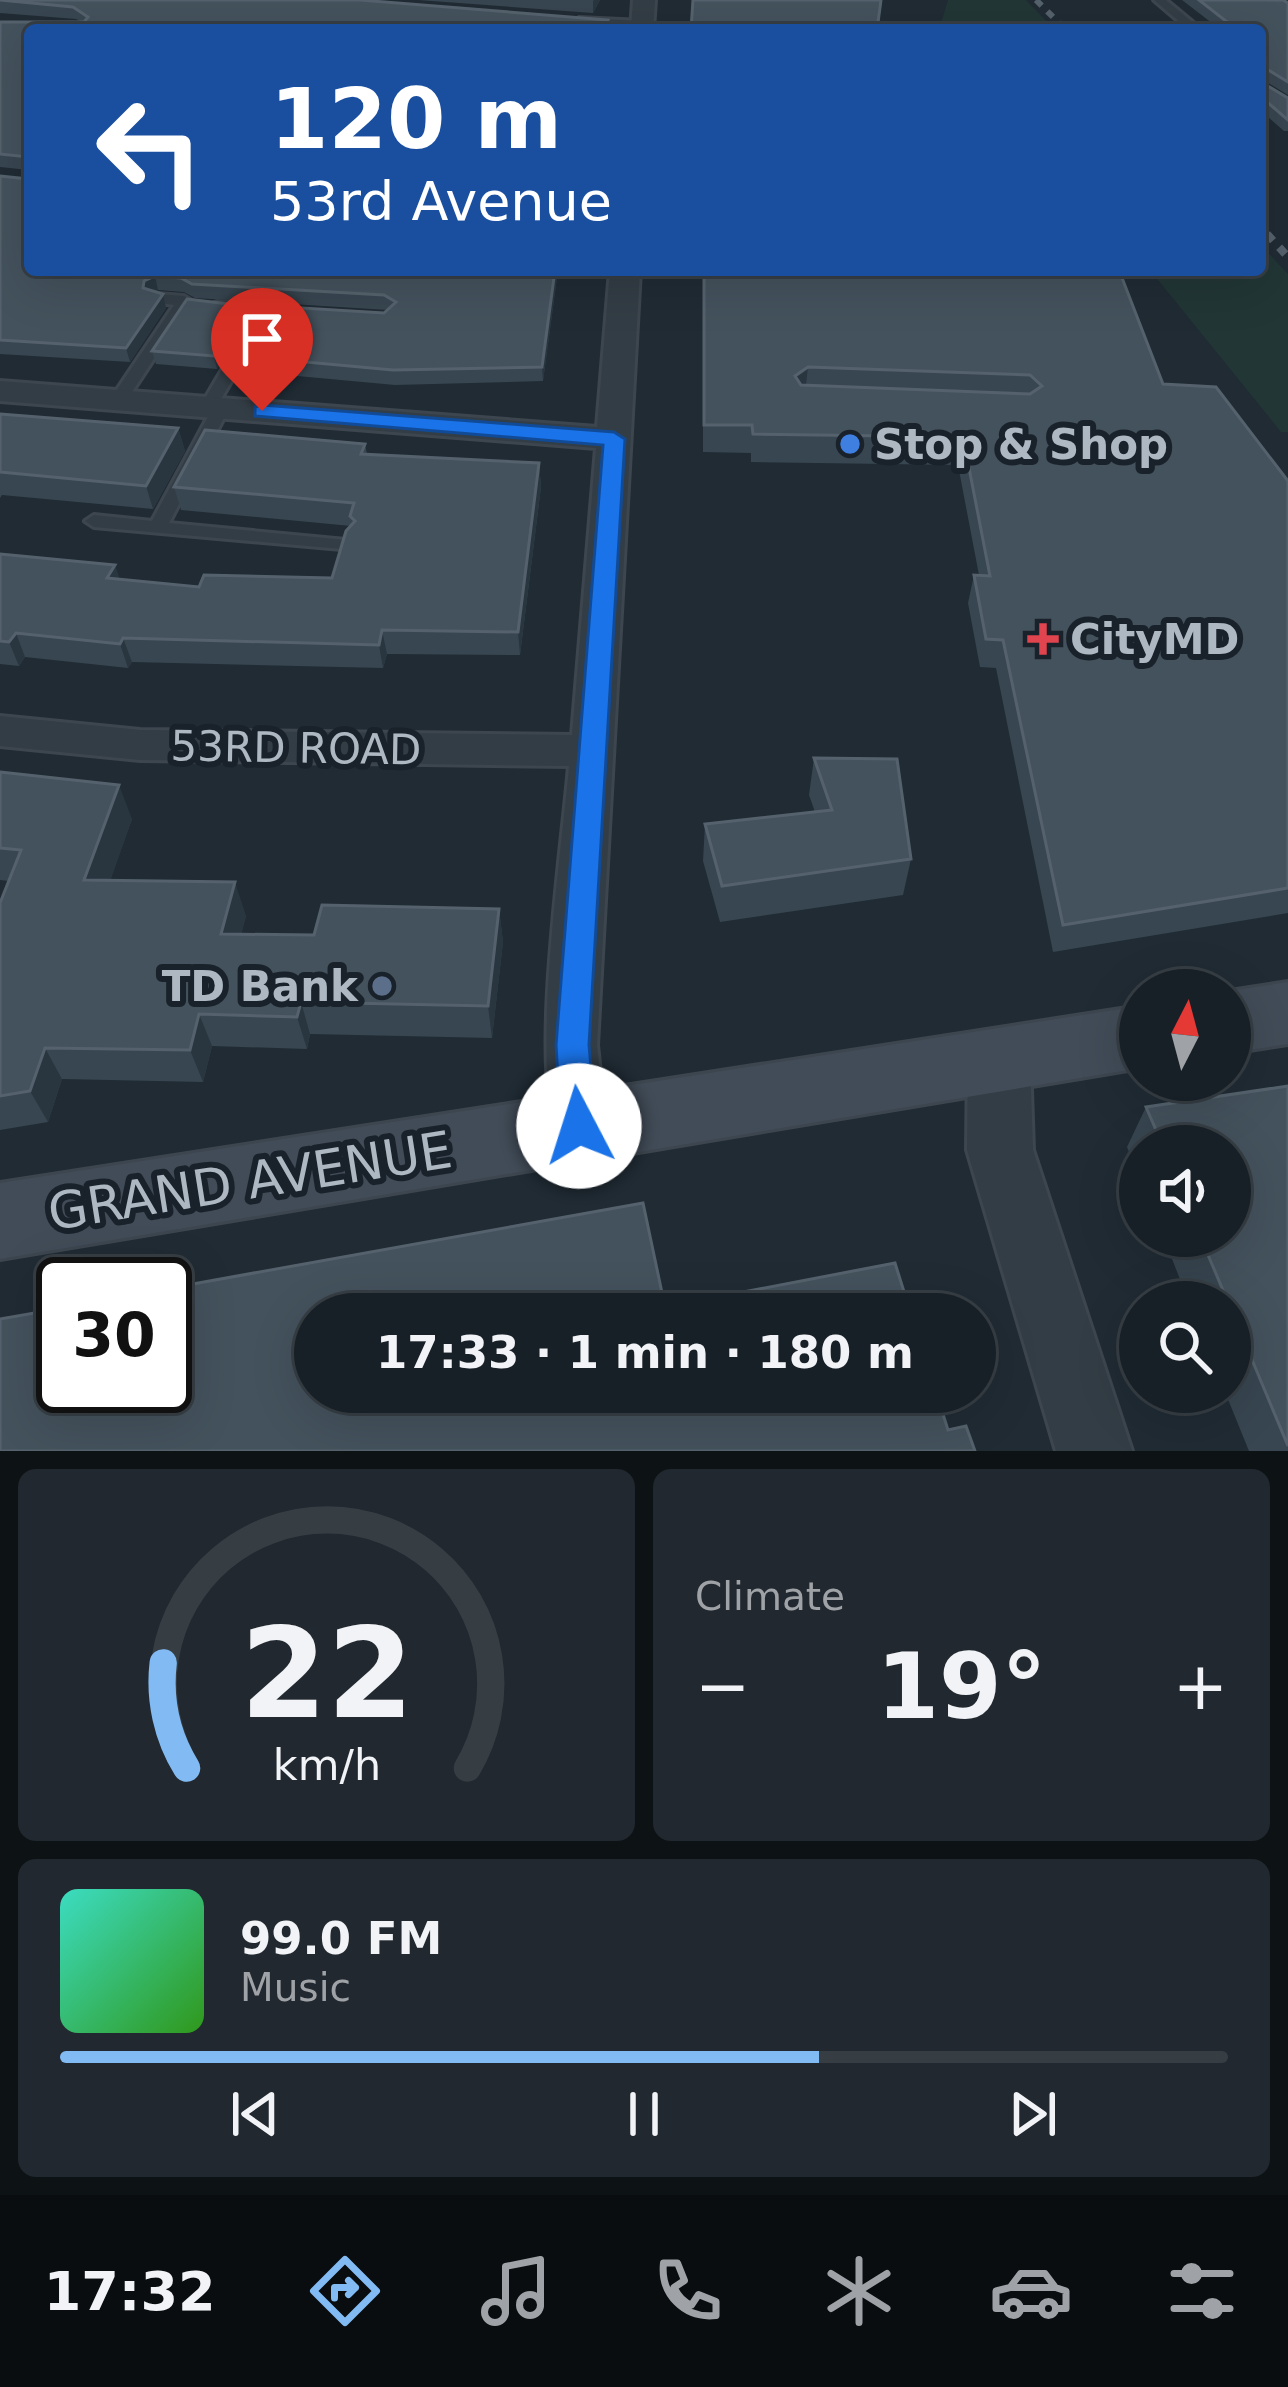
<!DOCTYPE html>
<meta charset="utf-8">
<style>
:root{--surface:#182027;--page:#21282f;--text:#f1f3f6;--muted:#9fa3a7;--line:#363e44;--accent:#82bbf3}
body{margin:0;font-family:"DejaVu Sans",sans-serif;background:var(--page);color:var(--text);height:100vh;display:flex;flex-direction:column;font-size:45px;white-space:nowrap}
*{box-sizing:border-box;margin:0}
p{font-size:39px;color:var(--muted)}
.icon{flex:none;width:66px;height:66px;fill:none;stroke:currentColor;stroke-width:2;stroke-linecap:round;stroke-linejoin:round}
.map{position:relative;height:1451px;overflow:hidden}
.sheet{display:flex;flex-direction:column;gap:18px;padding:18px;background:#0d1215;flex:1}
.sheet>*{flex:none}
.top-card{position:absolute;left:24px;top:24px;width:1242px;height:252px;border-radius:12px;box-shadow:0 12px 48px #0002,0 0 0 3px var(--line);background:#1a4fa0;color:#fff;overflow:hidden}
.needle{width:78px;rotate:6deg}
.tools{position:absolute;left:1119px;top:969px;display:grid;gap:24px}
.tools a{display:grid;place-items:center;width:132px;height:132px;border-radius:50%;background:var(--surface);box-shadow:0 12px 48px #0002,0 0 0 3px var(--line);font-size:60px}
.speed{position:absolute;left:36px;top:1257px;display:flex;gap:24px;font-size:60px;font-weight:700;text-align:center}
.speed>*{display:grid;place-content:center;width:156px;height:156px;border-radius:50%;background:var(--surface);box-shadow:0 12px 48px #0002,0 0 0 3px var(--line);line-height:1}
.speed .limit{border:6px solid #111;border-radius:18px;background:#fff;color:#111}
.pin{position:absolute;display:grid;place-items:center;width:102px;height:102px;color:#fff;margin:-123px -51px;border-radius:50% 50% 50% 0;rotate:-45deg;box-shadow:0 0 12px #0007}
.pin .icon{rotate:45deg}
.me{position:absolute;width:132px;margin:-66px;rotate:355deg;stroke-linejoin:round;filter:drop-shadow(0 0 9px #0008)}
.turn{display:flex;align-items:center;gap:42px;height:252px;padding:0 48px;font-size:54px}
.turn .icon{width:156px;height:156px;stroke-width:2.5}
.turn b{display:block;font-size:84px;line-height:102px}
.big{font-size:90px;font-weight:800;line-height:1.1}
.sheet .widget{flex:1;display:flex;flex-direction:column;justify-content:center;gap:18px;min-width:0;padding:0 42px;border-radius:18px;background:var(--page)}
.sheet .dial{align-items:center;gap:0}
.dial svg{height:312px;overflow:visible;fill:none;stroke:var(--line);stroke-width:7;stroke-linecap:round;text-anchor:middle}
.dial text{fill:var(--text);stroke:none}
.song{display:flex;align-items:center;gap:36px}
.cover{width:144px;height:144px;border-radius:18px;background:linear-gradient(135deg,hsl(170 70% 55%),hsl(110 70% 35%))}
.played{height:12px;border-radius:6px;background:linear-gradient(90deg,var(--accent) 65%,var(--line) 65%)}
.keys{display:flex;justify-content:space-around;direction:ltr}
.heat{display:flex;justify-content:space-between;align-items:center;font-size:66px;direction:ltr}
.sheet .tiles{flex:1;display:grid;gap:18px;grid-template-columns:1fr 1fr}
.widget:last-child{grid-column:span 2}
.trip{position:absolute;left:294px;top:1293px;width:702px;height:120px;border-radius:60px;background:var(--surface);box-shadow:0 12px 48px #0002,0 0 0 3px var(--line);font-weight:800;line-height:120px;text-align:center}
.menu{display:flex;height:192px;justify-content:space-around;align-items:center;background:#0a0d10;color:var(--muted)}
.menu .icon{width:84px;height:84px}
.menu .selected{color:var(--accent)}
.menu b{font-size:54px;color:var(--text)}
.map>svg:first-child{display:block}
</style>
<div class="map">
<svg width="1288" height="1451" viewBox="0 0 1288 1451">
<rect width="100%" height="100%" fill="#202b34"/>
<!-- green -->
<g fill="#223636">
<path d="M948,0H1026L1055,30H939Z"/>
<path d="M1260,244L1288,274V432H1281L1150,270H1260Z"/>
</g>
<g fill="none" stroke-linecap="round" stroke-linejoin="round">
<!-- service casing -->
<g stroke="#3d464f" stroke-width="6">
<g id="service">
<path d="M1154,0H1166L1202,30H1189Z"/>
<path d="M579,18L642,21L648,24L642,27L583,23L577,20Z"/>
<path d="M158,294L184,296L192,301L124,404H112L110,400L174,305L153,302L150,299Z"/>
<path d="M217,302L294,307L302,312L294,317L270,315L218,404L229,408L169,523L346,540L355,546L353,550L94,527L85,521L94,515L152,521L211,411L200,407L255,314L212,310V304Z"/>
</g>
</g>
<!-- minor casing -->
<g stroke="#3d464f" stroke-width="6">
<g id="minor">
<path d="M633,0H655L653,30H631Z"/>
<path d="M610,270H640L597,1045L606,1126L598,1143L579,1150L560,1143C528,1073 562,852 569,766L140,760L0,746V716L140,730L572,735L596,448L0,401V381L597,427Z"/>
</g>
</g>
<!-- tertiary casing -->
<g stroke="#3d464f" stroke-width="6">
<path id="tertiary" d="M999,1033L1021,1041L1030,1060L1033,1150L1132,1451H1056L967,1150L968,1060L977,1041Z"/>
</g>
<!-- secondary casing -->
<g stroke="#3d464f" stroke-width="6">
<g id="secondary">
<path d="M1288,982V1044L1230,1053V991Z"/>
<path d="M1140,1006V1068L0,1259V1183Z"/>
</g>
</g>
<!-- service -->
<use href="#service" fill="#333d45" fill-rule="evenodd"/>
<!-- minor -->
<use href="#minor" fill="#333d45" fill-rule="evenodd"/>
<!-- tertiary -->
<use href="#tertiary" fill="#333d45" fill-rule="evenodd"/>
<!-- secondary -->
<use href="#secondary" fill="#414c58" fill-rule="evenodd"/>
<!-- rail-far1 -->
<g stroke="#55616c" stroke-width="6" stroke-dasharray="8 8" stroke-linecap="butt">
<path d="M1036,0L1066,30"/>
<path d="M1260,227L1270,237"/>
</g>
<!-- rail -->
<path stroke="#55616c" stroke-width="8" stroke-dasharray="9 9" stroke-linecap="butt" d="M1267,234L1288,257"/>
</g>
<!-- wall -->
<g fill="#384651">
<path d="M0,0L608,20V30H30V270H558L543,381L395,385L243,371L239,356L384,313L388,310L195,298L184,292L158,290L154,292L163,294L166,308L130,362L0,354V176L29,179V170L0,167V22H82L76,19L0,13Z"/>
<path d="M418,0H600L593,13Z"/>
<path d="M1182,0H1283L1288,3V95L1260,78L1261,82L1288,98V131H1284L1260,110V30H1221Z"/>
<path d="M703,270H1119L1163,384L1288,481V913L1053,952L996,668L980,667L968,603L974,575H979L958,465L751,462V453L703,452Z"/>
<path d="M247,318L217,369L156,364L152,351Z"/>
<path d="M0,414L178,428L185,451L153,509L2,495L0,498Z"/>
<path d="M365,444L367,454L539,463L541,487L520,655L387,654L383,668L132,662L128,668L25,657L19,666L0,664V554L115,565L119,579L199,587L332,578L351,526L181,510L174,487Z"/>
<path d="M814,758L911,859L903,895L720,922L703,861L705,824L815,812L809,795Z"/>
<path d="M0,772L132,819L110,880L246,916L241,934L314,935L499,909L503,942L492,1038L310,1034L307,1049L212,1046L203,1082L62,1079L48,1122L0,1130V904L9,881L0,880Z"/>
<path d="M1288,1086V1451H1249L1225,1392H1230V1302H1189L1163,1236H1230V1146H1140V1179L1127,1147L1146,1107Z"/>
</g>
<!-- shaded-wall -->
<g fill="#293640">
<path d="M594,0H600L593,13V1Z"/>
<path d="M555,270H558L543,381L542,367Z"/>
<path d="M155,276L158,290L148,295L143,288L144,281Z"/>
<path d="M163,294L166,308L130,362L126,348Z"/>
<path d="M245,306L247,318L217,369L214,356Z"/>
<path d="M808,367L805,394L795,376Z"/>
<path d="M178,428L185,451L153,509L146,486Z"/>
<path d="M539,463L541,487L520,655L518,632Z"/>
<path d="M115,565L123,589L107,578Z"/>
<path d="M382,630L387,654L383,668L379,645Z"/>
<path d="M16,633L25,657L19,666L9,642Z"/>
<path d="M123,638L132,662L128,668L120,644Z"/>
<path d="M119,785L132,819L99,913L84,880Z"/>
<path d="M235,882L246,916L233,966L221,934Z"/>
<path d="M499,909L503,942L492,1038L488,1006Z"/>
<path d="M301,1002L310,1034L307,1049L297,1017Z"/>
<path d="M199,1014L212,1046L203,1082L190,1050Z"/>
<path d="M45,1048L62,1079L48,1122L30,1091Z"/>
</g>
<!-- building -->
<g fill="#44525d" stroke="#55626d" stroke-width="3" fill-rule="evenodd">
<path d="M0,0H360L608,20L603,30H30V270H555L542,367L393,370L239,356L270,306L384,313L396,302L384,295L192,284L181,278L155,276L144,281L143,288L163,294L126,348L0,340V176L29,179V157L0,154V22H84L88,17L73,7Z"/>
<path d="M693,0H881L877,30H691Z"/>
<path d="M1199,0H1283L1288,3V82L1260,65V30H1232L1227,25H1231Z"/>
<path d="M1260,67L1261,82L1288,98V120L1260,96Z"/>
<path d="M704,270H1119L1163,384L1216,387L1288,481V888L1063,925L1003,640L986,639L974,575L990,576L963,437L753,434L752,425H704ZM808,367L1030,375L1042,386L1030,394L801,385L795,376Z"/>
<path d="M187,299L245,306L214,356L152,351Z"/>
<path d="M0,414L178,428L146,486L0,472Z"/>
<path d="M205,430L365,444L361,454L539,463L518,632L382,630L379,645L123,638L120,644L16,633L9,642L0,641V554L115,565L107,578L199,587L204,575L332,578L346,531L355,521L350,516L354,503L174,487Z"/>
<path d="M814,758L897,759L911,859L722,886L705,824L832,810Z"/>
<path d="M0,772L119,785L84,880L235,882L221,934L314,935L322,905L499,909L488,1006L301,1002L297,1017L199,1014L190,1050L45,1048L30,1091L0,1096V903L21,850L0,848Z"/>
<path d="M1288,1086V1446L1230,1307V1302H1228L1200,1236H1230V1146H1163L1146,1107Z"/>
<path d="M643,1203L665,1307L895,1263L911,1314H315V1392H936L948,1430L966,1426L975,1451H0V1319L63,1308V1386H165V1289Z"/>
</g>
<!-- route -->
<path fill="#1a73e8" stroke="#114b97" stroke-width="3" d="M262,405L614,432L625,439L589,1045L596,1126L591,1137L579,1142L567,1137L561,1126L556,1045L603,445L255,416V407Z"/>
<!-- markers -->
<circle fill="#3f7fe0" stroke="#19222a" stroke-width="4.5" cx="850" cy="444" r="12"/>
<path fill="#e0444e" stroke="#19222a" stroke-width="4.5" d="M1037 621h12v12h12v12h-12v12h-12v-12h-12v-12h12z"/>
<circle fill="#5c6f8a" stroke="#19222a" stroke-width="4.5" cx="382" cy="986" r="12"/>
<g text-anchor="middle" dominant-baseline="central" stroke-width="12" stroke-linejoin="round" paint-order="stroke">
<!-- poi labels -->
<g font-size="42" font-weight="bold" fill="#adb8c2" stroke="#19222a" text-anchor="start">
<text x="874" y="444">Stop &amp; Shop</text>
<text x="1070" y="639">CityMD</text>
<text x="358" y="986" text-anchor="end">TD Bank</text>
</g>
<!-- street labels -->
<g font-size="42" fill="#adb8c2" stroke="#19222a">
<text transform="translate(296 748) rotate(1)">53RD ROAD</text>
</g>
<!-- near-street labels -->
<g font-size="51" fill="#adb8c2" stroke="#19222a">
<text transform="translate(250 1181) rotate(-9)">GRAND AVENUE</text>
</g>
</g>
</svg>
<div class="tools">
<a><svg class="needle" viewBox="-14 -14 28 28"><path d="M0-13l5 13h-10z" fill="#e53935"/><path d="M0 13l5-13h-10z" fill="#9fa3a7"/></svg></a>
<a><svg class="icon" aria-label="sound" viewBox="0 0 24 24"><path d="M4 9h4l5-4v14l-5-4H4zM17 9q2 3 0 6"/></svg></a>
<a><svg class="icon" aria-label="search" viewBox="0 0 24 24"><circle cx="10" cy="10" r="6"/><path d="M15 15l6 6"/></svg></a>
</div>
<div class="speed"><div class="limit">30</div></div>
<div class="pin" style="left:262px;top:411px;background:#d93025"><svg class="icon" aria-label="arrive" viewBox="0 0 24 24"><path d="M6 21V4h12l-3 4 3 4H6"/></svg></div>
<svg class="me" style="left:579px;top:1126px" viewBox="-20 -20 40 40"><circle r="19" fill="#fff"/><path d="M0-13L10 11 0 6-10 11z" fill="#1a73e8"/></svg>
<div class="trip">17:33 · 1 min · 180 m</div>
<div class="top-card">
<div class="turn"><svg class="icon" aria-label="left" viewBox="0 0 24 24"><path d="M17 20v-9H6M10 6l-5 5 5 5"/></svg><div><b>120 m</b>53rd Avenue</div></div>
</div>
</div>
<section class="sheet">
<div class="tiles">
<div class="widget dial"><svg viewBox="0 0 100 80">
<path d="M14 69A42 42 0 1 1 86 69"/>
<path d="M14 69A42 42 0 0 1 8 42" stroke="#82bbf3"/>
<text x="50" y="56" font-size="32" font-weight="700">22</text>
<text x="50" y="72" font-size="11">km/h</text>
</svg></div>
<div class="widget"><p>Climate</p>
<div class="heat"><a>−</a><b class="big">19°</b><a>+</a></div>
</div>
<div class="widget">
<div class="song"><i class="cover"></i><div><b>99.0 FM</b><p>Music</p></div></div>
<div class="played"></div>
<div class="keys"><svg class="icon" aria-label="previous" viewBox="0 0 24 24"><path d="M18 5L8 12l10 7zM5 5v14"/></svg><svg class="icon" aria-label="pause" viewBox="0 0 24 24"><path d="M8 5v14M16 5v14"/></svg><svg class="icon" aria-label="next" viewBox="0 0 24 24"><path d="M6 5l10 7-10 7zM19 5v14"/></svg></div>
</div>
</div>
</section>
<nav class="menu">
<b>17:32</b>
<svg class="icon selected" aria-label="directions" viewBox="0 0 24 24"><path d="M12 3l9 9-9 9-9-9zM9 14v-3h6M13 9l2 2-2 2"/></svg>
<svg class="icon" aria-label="music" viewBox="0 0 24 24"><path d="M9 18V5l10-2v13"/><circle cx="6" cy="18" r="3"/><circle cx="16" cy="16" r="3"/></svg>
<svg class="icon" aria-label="phone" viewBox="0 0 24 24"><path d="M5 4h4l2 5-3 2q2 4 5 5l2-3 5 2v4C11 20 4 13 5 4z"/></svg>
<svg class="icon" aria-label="climate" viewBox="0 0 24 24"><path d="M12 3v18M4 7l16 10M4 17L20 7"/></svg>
<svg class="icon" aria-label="car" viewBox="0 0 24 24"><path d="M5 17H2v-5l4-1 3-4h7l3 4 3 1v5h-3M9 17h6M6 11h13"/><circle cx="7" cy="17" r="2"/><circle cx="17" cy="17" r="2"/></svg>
<svg class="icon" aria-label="filters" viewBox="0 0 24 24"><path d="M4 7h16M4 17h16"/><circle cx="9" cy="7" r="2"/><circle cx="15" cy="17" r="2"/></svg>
</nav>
